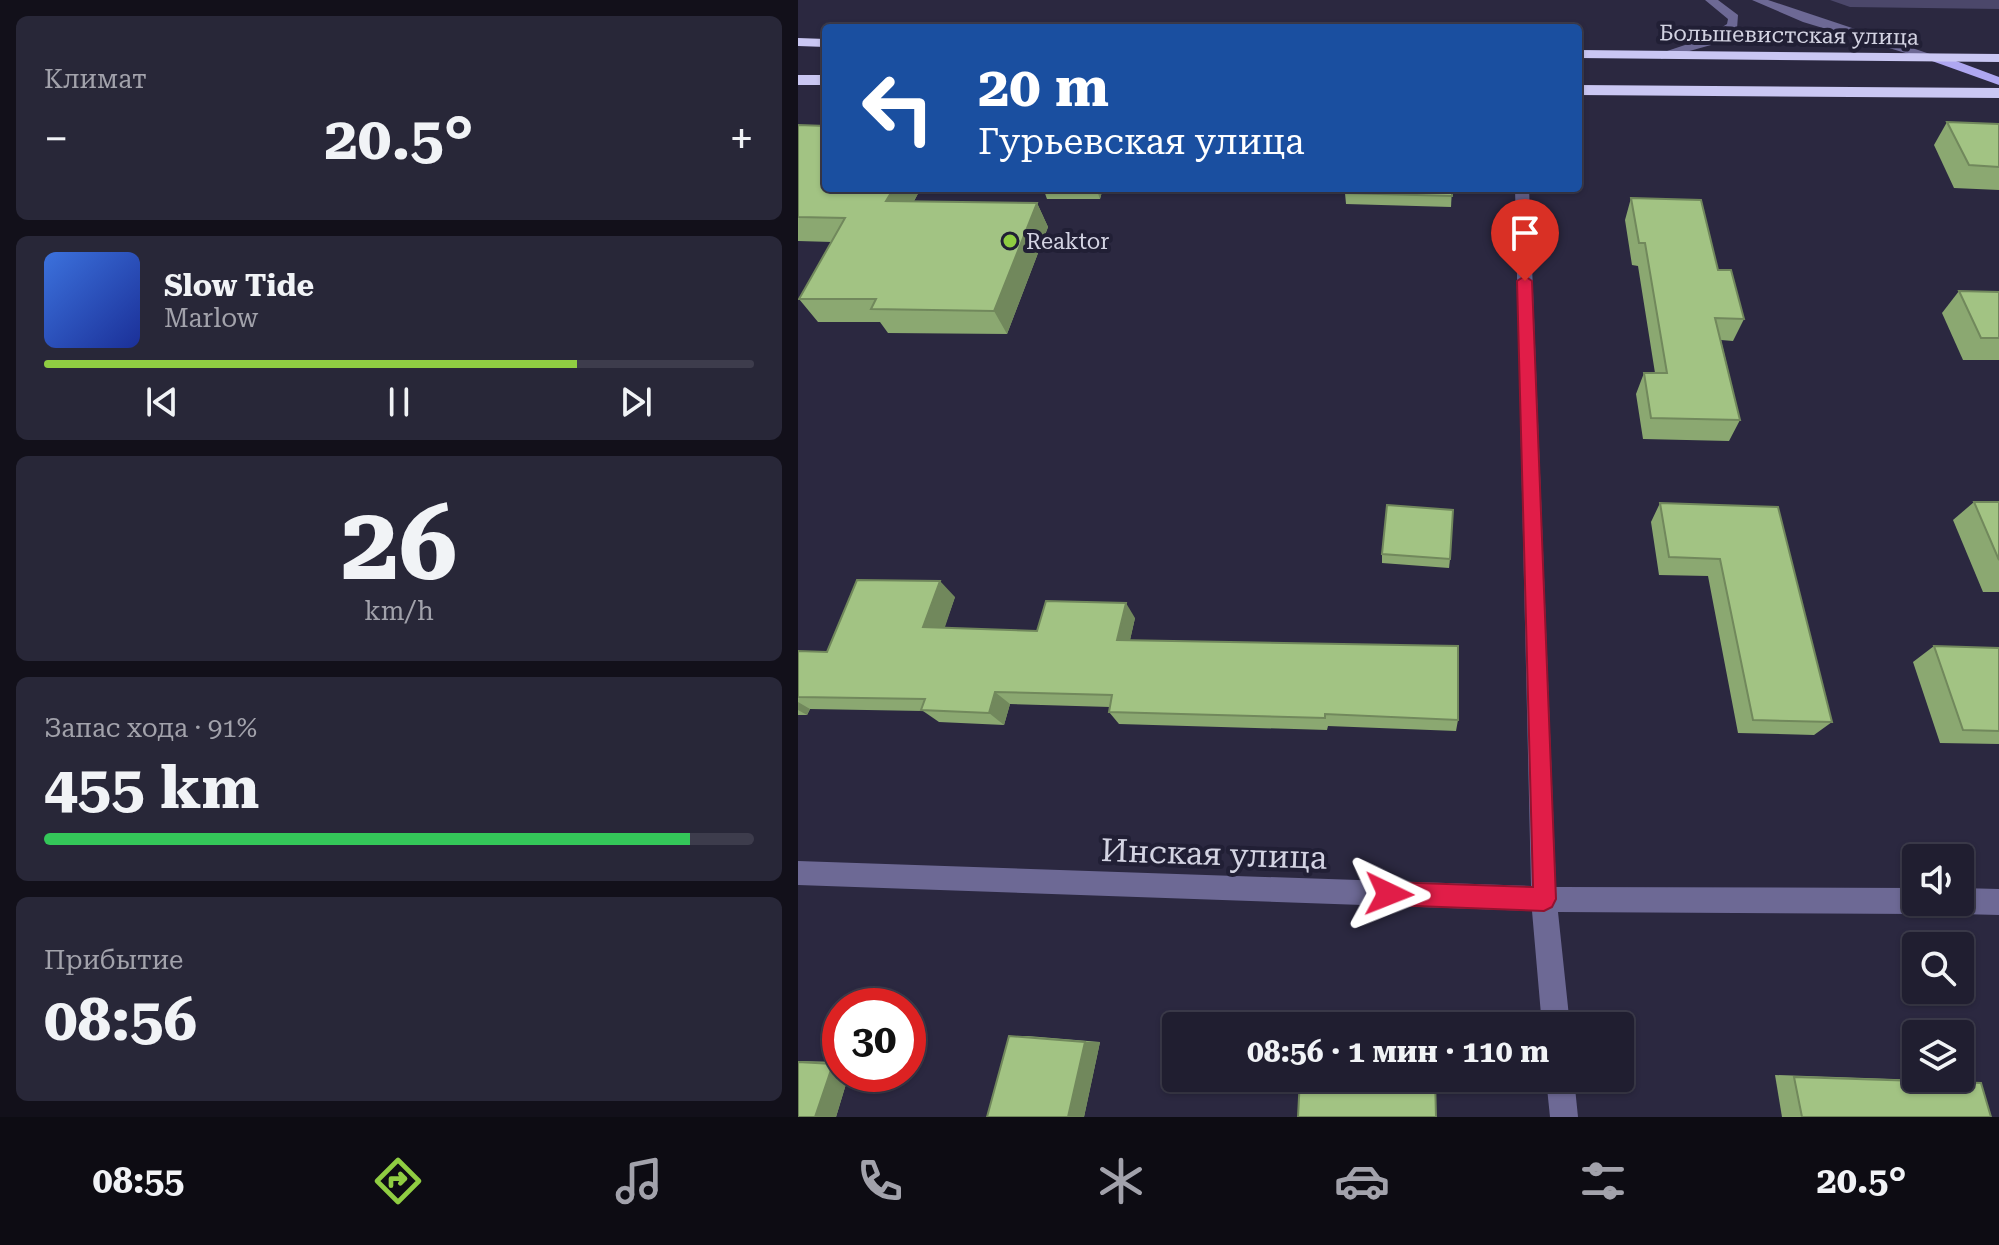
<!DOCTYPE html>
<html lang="ru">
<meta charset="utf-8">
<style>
:root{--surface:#201e30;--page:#282738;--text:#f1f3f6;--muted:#a2a2ab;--line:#3d3c4c;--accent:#8fcd42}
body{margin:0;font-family:"Roboto Serif",serif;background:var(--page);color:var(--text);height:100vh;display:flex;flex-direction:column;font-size:30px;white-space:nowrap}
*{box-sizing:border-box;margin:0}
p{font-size:26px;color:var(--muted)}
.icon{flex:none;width:44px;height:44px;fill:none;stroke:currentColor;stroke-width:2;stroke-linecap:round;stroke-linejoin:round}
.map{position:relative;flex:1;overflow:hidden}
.details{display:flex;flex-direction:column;gap:16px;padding:16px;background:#12101a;width:798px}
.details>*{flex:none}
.banner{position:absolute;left:24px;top:24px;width:760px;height:168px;border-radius:8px;box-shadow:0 2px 6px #0004,0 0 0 2px var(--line);background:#1a4fa0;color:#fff;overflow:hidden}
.controls{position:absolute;left:1104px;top:844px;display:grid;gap:16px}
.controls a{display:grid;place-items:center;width:72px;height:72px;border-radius:8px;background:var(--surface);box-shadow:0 2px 6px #0004,0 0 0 2px var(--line);font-size:40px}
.speed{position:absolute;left:24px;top:988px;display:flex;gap:16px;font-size:40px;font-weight:700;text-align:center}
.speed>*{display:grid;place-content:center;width:104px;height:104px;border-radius:50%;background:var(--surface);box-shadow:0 2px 6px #0004,0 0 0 2px var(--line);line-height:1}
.speed .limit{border:12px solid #d22;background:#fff;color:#111}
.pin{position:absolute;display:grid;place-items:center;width:68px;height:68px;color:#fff;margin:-82px -34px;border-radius:50% 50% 50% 0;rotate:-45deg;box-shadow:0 0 8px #0007}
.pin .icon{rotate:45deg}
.me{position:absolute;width:88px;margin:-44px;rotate:92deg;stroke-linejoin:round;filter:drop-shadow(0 0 6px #0008)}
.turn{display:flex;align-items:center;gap:28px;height:168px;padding:0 24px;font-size:36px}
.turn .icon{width:104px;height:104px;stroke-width:2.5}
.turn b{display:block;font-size:56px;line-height:68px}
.big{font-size:60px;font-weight:700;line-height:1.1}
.details .widget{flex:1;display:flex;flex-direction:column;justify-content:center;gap:12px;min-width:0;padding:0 28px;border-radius:12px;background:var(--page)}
.details .dial{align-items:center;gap:0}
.dial b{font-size:104px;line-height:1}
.song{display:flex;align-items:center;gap:24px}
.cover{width:96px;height:96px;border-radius:12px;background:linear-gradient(135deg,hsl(220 70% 55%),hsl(230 70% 35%))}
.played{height:8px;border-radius:4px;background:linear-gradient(90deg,var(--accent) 75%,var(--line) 75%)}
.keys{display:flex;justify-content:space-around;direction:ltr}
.heat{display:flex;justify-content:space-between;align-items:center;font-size:44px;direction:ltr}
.charge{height:12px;border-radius:6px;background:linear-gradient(90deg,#34c759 91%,var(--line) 0)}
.trip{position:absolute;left:364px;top:1012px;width:472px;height:80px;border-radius:8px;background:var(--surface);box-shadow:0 2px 6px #0004,0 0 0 2px var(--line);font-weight:700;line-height:80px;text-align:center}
.tabs{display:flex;height:128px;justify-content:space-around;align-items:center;background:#0d0c13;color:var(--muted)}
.tabs .icon{width:56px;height:56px}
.tabs .current{color:var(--accent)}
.tabs b{font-size:36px;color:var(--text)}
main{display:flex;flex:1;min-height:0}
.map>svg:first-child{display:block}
</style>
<main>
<section class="details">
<div class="widget"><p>Климат</p>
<div class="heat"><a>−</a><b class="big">20.5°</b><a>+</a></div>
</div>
<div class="widget">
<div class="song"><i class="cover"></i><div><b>Slow Tide</b><p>Marlow</p></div></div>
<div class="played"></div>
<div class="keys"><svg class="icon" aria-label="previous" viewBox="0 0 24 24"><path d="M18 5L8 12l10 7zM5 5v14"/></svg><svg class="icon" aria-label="pause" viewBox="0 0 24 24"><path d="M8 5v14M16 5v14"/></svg><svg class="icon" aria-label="next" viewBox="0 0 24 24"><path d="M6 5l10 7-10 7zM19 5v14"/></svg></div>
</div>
<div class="widget dial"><b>26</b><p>km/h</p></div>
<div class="widget"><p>Запас хода · 91%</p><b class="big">455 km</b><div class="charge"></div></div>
<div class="widget"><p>Прибытие</p><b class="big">08:56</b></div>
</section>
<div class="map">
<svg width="1201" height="1117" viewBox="0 0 1201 1117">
<rect width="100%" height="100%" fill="#2b2840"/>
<!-- green -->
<path fill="#4b476a" d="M1032,0H1201V9L1052,7Z"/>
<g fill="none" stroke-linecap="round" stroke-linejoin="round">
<!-- minor -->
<g fill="#6d6995" fill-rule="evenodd">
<path d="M907,0H920L940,15L939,29L913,45L863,59V53L905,39L929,24L930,19Z"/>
<path d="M954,0H970L1144,58L1134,61L1005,22Z"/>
<path d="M717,188H731L758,887L1118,888V902H1130L1127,910L1118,914L760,912L772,1026H744L734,911L0,885V861L733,886Z"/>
<path d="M1162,888L1201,889V915L1162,914L1153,910L1150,902H1162Z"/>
<path d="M748,1078H776L780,1117H752Z"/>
</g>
<!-- major -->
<path fill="#afa7f1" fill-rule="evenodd" d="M1134,55H1142L1201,77V85L1134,61Z"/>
<!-- highway -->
<g fill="#cac7f3" fill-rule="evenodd">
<path d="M0,38L28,39V47L0,46Z"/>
<path d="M780,50L1201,54V62L780,58Z"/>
<rect x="0" y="75" width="28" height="10"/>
<path d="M780,85L1201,88V98L780,95Z"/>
</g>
</g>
<!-- wall -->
<g fill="#8ba871">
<path d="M1149,122L1201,124V190L1156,188L1136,145Z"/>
<path d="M0,125L28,188H123L116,201L239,203L250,227L209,334L90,333L82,322H20L1,299L34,242L0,241Z"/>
<path d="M245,188H305L302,199H249Z"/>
<path d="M654,188L653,207L548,204L547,193Z"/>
<path d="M833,198L920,270L946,319L935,341L923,340L942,420L931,441L845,439L838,394L846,373H857L840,266L834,265L827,220Z"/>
<path d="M1161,291L1201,292V360H1165L1144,313Z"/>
<path d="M1176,502H1201V592H1185L1155,520Z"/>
<path d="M862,503L980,507L1034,722L1016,735L940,733L910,576L861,575L853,522Z"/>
<path d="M584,554L652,559L651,568L584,563Z"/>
<path d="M157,597L146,628L239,631L337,618L332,640L660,720L658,731L530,726L529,730L321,724L311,712L312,707L212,704L206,725L141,722L125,711L12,709L9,715H0V651L29,652Z"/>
<path d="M1136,646L1201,648V744L1142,743L1115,662Z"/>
<path d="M211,1036H230L302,1042L286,1117H189Z"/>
<path d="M0,1061L42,1062V1074H51L38,1117H0Z"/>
<path d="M977,1075L1154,1081L1183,1083L1193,1117H984Z"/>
</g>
<!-- shaded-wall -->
<g fill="#71885c">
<path d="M96,188H123L103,225L88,201Z"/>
<path d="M298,188H305L302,199Z"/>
<path d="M239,203L250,227L209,334L196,311Z"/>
<path d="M142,581L157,597L142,642L125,627Z"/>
<path d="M328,603L337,618L329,653L319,640Z"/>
<path d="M197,692L212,704L206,725L191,713Z"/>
<path d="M0,702L12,709L9,715L0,710Z"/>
<path d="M287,1042H302L286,1117H270Z"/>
<path d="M42,1063V1074H51L38,1117H17L35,1064Z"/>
</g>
<!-- building -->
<g fill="#a2c383" stroke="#71885c" stroke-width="2">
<path d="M1149,122L1201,124V167L1171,165Z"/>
<path d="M0,125L28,126V188H96L88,201L239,203L196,311L73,309L78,299H1L47,218L0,217Z"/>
<path d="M548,188H654V196L547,193Z"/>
<path d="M833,198L903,200L920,270H933L946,319L917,318L942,420L853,418L846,373H869L847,243H841Z"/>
<path d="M1161,291L1201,292V338H1183Z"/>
<path d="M1176,502H1201V560Z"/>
<path d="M862,503L980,507L1034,722L955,720L922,559L871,557Z"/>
<path d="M589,505L655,510L652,559L584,554Z"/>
<path d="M59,580L142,581L125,627L239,631L248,601L328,603L319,640L660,646V720L527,714V718L311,712L314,695L197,692L191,713L123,710L127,699L0,697V651L29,652Z"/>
<path d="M1136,646L1201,648V731L1165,730Z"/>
<path d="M211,1036L287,1042L270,1117H189Z"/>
<path d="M0,1062L35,1064L17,1117H0Z"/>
<path d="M996,1077L1183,1083L1193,1117H1004Z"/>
<path d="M502,1078H637L638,1117H500Z"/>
</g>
<!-- route -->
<path fill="#e11d48" stroke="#92132f" stroke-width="2" d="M727,276L734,281L758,899L754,907L746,911L591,905L583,902L579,894L583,886L591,882L735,887L719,281Z"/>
<!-- markers -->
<circle fill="#8fcd42" stroke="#211f35" stroke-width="3" cx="212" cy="241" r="8"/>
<g text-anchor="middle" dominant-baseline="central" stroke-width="8" stroke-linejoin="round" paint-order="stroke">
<!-- far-street labels -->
<g font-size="22" fill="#d3d3e2" stroke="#211f35">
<text transform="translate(991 35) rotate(1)">Большевистская улица</text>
</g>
<!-- far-poi labels -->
<g font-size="22" fill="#d3d3e2" stroke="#211f35" text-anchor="start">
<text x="228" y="241">Reaktor</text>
</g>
<!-- near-street labels -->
<g font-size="32" fill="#d3d3e2" stroke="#211f35">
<text transform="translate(416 854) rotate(2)">Инская улица</text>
</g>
</g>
</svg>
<div class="controls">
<a><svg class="icon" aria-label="sound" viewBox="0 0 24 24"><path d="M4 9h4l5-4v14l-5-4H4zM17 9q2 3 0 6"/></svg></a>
<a><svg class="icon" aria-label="search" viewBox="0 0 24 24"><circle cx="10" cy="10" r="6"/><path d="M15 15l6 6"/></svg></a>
<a><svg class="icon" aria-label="layers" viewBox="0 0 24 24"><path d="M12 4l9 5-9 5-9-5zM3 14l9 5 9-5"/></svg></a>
</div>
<div class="speed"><div class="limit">30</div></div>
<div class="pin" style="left:727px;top:281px;background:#d93025"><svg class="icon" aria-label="arrive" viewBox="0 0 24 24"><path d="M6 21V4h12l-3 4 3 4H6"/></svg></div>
<svg class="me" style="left:591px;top:894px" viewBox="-20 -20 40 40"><path d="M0-17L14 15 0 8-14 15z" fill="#e11d48" stroke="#fff" stroke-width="4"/></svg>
<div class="trip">08:56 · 1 мин · 110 m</div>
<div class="banner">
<div class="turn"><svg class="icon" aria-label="left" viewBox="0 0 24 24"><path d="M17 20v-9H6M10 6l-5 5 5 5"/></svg><div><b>20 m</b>Гурьевская улица</div></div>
</div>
</div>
</main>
<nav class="tabs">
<b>08:55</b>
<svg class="icon current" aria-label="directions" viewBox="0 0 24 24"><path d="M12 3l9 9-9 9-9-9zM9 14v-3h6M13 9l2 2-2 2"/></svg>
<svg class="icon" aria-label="music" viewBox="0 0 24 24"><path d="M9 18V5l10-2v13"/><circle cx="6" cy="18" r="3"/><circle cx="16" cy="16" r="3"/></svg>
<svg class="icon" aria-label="phone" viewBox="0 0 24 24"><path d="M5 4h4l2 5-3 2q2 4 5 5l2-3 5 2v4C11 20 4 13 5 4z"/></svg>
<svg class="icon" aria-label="climate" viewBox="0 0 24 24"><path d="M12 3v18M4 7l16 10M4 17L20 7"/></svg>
<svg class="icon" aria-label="car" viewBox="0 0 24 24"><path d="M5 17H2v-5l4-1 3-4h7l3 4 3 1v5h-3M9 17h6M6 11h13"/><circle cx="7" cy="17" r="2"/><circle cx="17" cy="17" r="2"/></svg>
<svg class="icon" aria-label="filters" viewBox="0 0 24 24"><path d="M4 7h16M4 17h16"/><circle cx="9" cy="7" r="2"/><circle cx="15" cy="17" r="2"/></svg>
<b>20.5°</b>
</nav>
